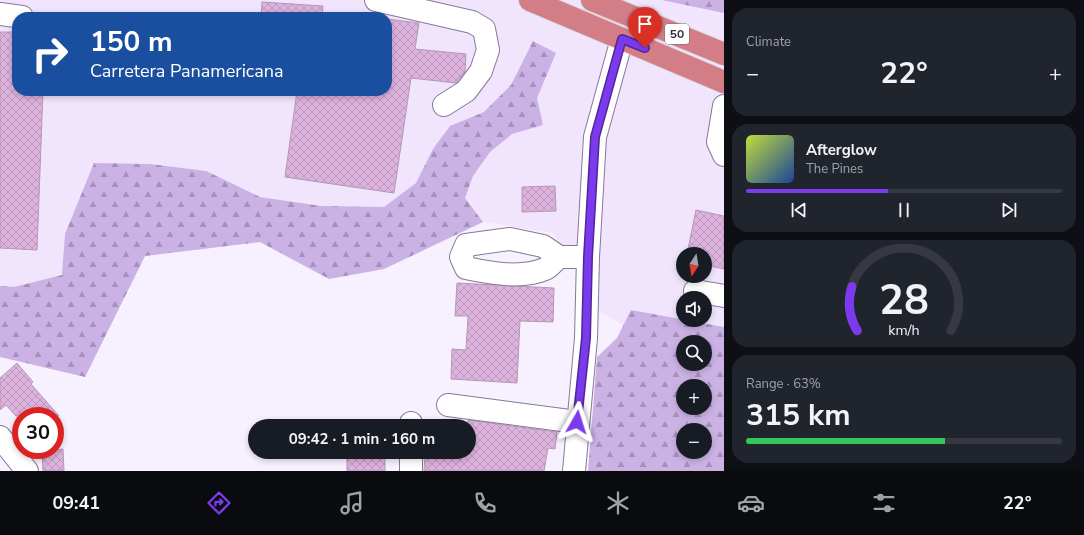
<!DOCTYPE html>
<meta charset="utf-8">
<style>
:root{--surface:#171b24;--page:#20242c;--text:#f1f3f6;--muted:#9ea1a6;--line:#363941;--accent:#7c3aed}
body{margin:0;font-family:"Nunito Sans",sans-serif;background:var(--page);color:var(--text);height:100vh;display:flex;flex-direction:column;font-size:15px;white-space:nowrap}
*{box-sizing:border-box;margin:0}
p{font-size:13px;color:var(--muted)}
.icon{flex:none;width:22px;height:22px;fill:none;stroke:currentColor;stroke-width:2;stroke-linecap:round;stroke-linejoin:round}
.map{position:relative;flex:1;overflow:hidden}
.drawer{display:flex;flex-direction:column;gap:8px;padding:8px;background:#0d0f14;width:360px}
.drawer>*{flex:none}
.hud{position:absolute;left:12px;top:12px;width:380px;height:84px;border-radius:16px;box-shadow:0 2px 6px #0003;background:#1a4fa0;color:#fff;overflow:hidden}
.needle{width:26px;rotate:192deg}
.tools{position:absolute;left:676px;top:247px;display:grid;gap:8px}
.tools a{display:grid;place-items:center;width:36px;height:36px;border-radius:50%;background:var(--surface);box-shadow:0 2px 6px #0003;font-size:20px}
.speed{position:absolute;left:12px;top:407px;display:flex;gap:8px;font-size:20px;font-weight:700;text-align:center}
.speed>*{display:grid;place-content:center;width:52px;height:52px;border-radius:50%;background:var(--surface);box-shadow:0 2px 6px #0003;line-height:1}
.speed .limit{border:6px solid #d22;background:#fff;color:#111}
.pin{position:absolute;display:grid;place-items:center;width:34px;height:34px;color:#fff;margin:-41px -17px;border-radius:50% 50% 50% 0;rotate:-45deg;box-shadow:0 0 4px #0007}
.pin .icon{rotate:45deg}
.me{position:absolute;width:44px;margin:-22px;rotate:6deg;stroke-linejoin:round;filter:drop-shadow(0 0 3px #0008)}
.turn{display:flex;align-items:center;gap:14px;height:84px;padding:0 12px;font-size:18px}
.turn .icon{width:52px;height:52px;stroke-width:2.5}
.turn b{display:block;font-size:28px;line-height:34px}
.big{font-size:30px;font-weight:700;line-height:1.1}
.drawer .tile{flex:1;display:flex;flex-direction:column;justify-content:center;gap:6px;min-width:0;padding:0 14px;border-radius:16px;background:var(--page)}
.drawer .dial{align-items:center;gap:0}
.dial svg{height:104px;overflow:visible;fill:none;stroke:var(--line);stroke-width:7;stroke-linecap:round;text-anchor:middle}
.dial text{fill:var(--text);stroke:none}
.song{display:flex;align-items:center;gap:12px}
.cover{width:48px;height:48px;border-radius:6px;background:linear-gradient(135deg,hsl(70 70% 55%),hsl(220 70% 35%))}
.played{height:4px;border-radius:2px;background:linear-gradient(90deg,var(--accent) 45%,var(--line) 45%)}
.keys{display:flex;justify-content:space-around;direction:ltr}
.heat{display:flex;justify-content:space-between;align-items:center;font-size:22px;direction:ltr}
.charge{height:6px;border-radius:3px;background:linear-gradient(90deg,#34c759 63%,var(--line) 0)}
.trip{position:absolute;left:248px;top:419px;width:228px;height:40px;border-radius:20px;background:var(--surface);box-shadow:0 2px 6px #0003;font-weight:700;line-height:40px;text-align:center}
.tab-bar{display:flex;height:64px;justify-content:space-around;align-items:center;background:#090b0e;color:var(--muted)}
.tab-bar .icon{width:28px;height:28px}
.tab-bar .on{color:var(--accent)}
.tab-bar b{font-size:18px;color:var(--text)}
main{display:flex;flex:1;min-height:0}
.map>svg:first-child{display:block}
</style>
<main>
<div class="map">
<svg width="724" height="471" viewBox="0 0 724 471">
<defs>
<pattern id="forest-firs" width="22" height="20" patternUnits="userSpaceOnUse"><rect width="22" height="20" fill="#cbb2e5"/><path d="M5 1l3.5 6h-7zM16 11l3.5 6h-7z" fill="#a691bb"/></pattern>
<pattern id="building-cross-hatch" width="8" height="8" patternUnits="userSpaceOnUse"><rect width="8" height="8" fill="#ddb2dd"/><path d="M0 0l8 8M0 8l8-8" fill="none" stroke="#be99bf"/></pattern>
</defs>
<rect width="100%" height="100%" fill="#f7f1ff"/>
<!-- built -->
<path fill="#f1e5fe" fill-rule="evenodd" d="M0,0H724V384L705,364V342H683V360L600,312L553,233L483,222L384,269L329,279L260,242L145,256L85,377L0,348ZM17,17H387V91H17ZM683,254H705V276H683ZM683,298H705V320H683Z"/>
<!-- forest -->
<g fill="url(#forest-firs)" fill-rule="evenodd">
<path d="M662,0H724V13Z"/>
<path d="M533,41L556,53L537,98L543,125L512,134L490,152L473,176L465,198L483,222L384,269L329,279L260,242L145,256L85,377L0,357V286L14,287L62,275L65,234L94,163L150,164L206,171L260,197L321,206L384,207L416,183L433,149L450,126L484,112L511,85Z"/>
<path d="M631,310L724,327V471H588L597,357L617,338ZM683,342H705V364H683ZM683,386H705V408H683ZM683,430H705V452H683Z"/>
</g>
<!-- building -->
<g fill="url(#building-cross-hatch)" stroke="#b398b3">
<path d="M262,2L323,6L322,17H261Z"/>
<path d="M387,19L419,23L415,49L466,54L465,72L456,83L411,78L394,193L285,177L297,91H387Z"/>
<path d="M0,32H17V91H43L37,250L0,248Z"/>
<path d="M555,186L556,211L522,212V187Z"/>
<path d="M696,210L724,216V269L705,265V254H687Z"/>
<path d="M457,283L554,288L553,322L520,321L517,383L451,379L452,349L466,350L468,316H455Z"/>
<path d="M17,363L33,382L31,384L59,416H16L6,405L0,410V378Z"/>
<path d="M468,420L557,432L555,449L548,448L544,471H424L425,452H469Z"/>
<path d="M63,449L64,471H43L42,452Z"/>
<rect x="347" y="452" width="38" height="19"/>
</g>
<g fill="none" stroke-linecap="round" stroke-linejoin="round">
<!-- minor casing -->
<g stroke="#877896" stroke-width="24">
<g id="minor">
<path d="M376,0L472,22L484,29L488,50L481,71L466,91L444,105"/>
<path d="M0,14L22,17"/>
<path d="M724,106L718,142L724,155"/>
<path d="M559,257C555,260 550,267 545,269C521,279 490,273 466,268L461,257L466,245L510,239L543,246L559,257H588"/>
<path d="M695,291L724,296"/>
<path d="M448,405L577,422"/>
<path d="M411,426V423"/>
<path d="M0,437L27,471"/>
<path d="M411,471V452"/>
<path d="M574,471L586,338L588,257L595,137L622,39"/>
</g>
</g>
<!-- highway casing -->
<g stroke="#d7d6d8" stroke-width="24">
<g id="highway">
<path d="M530,0L724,82"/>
<path d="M592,0L724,54"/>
</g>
</g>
<!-- minor -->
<use href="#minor" stroke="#fff" stroke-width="22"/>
<!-- highway -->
<use href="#highway" stroke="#d37d86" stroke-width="22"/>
</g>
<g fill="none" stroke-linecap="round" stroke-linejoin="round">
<!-- route casing -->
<g stroke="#51269a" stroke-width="10">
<path id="route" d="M577,422L586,338L588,257L595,137L622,39L645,48"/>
</g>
<!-- route -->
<use href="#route" stroke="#7c3aed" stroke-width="7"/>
</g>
<g text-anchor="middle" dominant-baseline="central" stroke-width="4" stroke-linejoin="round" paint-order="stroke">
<!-- shield labels -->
<rect fill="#fff" stroke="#726e77" stroke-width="1" x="665" y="24" width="24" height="20" rx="3"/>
<g font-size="12" font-weight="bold" fill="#36303d">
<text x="677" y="34">50</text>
</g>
</g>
</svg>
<div class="tools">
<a><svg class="needle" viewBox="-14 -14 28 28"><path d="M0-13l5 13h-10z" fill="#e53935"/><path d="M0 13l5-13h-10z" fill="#9ea1a6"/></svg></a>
<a><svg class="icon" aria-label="sound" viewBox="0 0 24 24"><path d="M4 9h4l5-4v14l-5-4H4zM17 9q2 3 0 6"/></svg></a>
<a><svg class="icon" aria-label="search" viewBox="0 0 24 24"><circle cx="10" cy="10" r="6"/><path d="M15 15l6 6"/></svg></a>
<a>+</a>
<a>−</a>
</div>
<div class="speed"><div class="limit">30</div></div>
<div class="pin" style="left:645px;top:48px;background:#d93025"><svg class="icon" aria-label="arrive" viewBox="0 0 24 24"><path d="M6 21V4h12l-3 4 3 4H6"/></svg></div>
<svg class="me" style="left:577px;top:422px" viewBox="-20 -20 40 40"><path d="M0-17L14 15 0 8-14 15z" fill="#7c3aed" stroke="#fff" stroke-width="4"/></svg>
<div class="trip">09:42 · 1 min · 160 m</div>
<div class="hud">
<div class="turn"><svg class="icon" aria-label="right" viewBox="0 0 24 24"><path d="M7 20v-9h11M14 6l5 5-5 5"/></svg><div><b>150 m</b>Carretera Panamericana</div></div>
</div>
</div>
<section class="drawer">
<div class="tile"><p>Climate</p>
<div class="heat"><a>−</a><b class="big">22°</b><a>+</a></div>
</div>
<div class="tile">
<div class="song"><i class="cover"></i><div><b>Afterglow</b><p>The Pines</p></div></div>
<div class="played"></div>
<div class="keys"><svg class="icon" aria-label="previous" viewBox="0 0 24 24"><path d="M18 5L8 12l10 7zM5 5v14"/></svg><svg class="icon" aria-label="pause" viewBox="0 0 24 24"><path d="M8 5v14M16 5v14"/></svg><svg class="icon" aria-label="next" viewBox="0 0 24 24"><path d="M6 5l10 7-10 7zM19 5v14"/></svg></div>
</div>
<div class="tile dial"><svg viewBox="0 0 100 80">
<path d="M14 69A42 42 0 1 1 86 69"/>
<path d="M14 69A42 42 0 0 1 10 35" stroke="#7c3aed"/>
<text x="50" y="56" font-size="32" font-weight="700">28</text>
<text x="50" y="72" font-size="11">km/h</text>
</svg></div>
<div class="tile"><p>Range · 63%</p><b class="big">315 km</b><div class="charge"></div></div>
</section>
</main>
<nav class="tab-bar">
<b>09:41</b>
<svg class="icon on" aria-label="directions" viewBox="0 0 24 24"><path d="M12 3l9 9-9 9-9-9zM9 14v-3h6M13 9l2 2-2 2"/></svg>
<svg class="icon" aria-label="music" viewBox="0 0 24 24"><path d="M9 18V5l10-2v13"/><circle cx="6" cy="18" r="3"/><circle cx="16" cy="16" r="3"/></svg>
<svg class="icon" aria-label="phone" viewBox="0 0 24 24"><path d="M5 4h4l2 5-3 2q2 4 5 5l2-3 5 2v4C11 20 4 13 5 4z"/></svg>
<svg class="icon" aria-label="climate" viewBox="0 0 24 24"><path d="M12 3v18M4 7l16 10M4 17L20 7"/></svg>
<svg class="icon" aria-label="car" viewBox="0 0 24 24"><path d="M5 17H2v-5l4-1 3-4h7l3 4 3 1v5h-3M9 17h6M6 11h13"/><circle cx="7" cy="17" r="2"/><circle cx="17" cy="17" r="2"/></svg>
<svg class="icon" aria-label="filters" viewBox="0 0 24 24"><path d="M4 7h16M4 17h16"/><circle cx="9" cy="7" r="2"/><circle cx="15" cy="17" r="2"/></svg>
<b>22°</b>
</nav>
